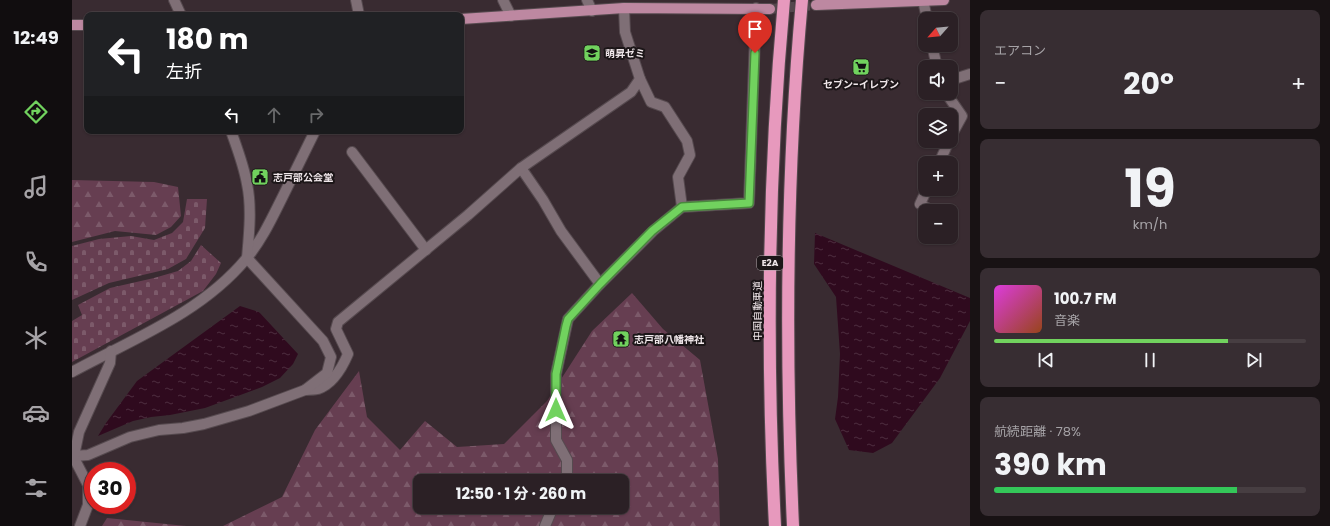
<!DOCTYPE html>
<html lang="ja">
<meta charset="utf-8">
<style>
:root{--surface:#2b2025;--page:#372d32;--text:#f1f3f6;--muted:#a6a3a7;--line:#473e42;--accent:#71d25e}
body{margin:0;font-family:Poppins,"Noto Sans JP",sans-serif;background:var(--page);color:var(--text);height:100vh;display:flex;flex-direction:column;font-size:15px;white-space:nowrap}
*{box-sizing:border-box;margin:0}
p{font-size:13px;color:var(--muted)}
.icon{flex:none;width:22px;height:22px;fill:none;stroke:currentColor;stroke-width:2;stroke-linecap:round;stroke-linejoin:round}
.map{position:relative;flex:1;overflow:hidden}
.sheet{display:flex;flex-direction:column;gap:10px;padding:10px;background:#181214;width:360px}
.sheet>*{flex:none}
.hud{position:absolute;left:12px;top:12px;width:380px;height:122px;border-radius:8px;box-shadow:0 1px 3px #0004,0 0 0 1px var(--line);background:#202124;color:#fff;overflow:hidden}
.needle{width:26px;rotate:243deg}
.buttons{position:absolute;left:846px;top:12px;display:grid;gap:8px}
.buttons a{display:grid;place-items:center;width:40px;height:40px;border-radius:8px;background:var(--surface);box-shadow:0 1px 3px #0004,0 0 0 1px var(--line);font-size:20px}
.speed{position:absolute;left:12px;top:462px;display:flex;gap:8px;font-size:20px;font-weight:700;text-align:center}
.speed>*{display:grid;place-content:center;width:52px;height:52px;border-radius:50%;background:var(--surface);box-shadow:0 1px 3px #0004,0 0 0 1px var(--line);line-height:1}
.speed .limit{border:6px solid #d22;background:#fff;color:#111}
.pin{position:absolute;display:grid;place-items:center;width:34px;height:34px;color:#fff;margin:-41px -17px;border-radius:50% 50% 50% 0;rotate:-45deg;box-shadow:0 0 4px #0007}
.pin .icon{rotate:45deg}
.me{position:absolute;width:44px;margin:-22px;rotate:0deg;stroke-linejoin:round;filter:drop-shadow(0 0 3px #0008)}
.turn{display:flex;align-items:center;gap:14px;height:84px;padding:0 16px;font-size:18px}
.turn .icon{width:52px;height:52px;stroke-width:2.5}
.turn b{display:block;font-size:28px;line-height:34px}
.lanes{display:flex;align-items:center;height:38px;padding:0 16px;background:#0003;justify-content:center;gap:20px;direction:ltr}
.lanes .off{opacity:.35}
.big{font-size:30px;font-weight:700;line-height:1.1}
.sheet .widget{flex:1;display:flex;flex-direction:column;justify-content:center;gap:6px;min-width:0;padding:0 14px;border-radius:8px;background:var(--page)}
.sheet .dial{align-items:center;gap:0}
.dial b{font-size:52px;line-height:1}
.song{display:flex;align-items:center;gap:12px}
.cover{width:48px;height:48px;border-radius:6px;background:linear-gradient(135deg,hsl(300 70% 55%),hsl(20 70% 35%))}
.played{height:4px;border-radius:2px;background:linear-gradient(90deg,var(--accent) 75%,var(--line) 75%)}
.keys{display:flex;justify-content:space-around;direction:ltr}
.heat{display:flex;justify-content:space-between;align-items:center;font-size:22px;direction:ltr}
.charge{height:6px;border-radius:3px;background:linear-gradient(90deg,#34c759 78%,var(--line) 0)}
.trip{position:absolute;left:341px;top:474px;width:216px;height:40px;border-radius:8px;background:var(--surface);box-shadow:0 1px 3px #0004,0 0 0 1px var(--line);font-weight:700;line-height:40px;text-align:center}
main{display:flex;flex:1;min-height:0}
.menu{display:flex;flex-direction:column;width:72px;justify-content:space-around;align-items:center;background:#110d0f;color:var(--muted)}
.menu .icon{width:28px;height:28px}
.menu .current{color:var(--accent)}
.menu b{font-size:18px;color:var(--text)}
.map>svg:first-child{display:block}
</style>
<main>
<nav class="menu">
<b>12:49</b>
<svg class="icon current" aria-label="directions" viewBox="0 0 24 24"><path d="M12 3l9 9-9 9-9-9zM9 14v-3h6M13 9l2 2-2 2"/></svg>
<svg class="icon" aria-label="music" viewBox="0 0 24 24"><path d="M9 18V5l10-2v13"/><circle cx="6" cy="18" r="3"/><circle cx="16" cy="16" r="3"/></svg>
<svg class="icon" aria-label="phone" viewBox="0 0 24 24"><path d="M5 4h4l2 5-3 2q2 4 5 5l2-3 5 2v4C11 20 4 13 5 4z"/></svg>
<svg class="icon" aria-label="climate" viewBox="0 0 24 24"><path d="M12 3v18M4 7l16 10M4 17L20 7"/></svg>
<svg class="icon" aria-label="car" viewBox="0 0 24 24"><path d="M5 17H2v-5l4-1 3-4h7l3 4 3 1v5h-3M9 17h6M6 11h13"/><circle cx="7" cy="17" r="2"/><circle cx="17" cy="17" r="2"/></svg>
<svg class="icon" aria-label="filters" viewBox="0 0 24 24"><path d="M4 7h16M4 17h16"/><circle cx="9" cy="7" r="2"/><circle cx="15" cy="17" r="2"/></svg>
</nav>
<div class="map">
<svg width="898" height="526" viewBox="0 0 898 526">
<defs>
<pattern id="forest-firs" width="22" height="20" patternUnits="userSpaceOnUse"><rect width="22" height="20" fill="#663e51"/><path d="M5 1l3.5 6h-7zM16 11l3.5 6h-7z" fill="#7c5a6a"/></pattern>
<pattern id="cemetery-stones" width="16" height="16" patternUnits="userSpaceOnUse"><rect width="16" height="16" fill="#663e51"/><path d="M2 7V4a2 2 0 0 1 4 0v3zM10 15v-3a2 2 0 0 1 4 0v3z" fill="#7c5a6a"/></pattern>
<pattern id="water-ripples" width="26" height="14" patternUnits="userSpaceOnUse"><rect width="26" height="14" fill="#2f0a1e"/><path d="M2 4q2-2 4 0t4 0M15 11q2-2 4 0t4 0" fill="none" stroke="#4d2e3f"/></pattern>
</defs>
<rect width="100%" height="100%" fill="#392b31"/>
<!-- forest -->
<g fill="url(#forest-firs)" fill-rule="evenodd">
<path d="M0,180L82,182L106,187L109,216L99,227L84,235L43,231L0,242Z"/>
<path d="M560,293L591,329L628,360L646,459L648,526H151L210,497L243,430L287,371L295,417L328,450L353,421L385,447L432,444L475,401L520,331ZM348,481H550V507H348Z"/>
<path d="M35,518L114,526H30Z"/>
</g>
<!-- cemetery -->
<g fill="url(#cemetery-stones)">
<path d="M115,199H135L133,228L114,259L96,269L37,283L0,300V246L27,239L59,236L82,240L100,233L111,222Z"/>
<path d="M129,245L149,263L144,274L131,291L0,362V321L10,315L6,305L38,288L82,278L106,271L119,261Z"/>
</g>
<!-- water -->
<g fill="url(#water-ripples)">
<path d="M743,233L898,298V321L868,378L820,443L801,453L777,450L763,419L766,397L768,354L764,297L742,264Z"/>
<path d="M168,306L187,312L226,354L221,364L208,378L190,387L133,408L98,415L79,417L61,421L26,436L34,423L65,381Z"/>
</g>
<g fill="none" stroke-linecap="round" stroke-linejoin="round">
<!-- major-tunnel -->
<path stroke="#54474d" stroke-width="10" stroke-dasharray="10 5" stroke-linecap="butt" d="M698,9L744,5"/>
<!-- minor casing -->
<g stroke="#564a4f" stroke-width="12">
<g id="minor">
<path d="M102,0L109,15"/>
<path d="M284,0L287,15"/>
<path d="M431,0L439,16"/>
<path d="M515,0L520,11"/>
<path d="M851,0L855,19"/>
<path d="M860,45L865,67"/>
<path d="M568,79L579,102L593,107L615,141L618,155L606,177L610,207L677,203L684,8"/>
<path d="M879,80L898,74"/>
<path d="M874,93L890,116L879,136"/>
<path d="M280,152L354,250"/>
<path d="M867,163L877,141"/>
<path d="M449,168L471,200L489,231L528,284"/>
<path d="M855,189L848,204L860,211"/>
<path d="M879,222L880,223"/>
<path d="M0,372C61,339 129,313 174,259C190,240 200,218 211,196C222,174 232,153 243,131"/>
<path d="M233,390C237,390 242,390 246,389C261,384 270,368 276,354L264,329L266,322L396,215L449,168L559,92L568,79L553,32L552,8"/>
<path d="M0,454L16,485V505L8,526"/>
<path d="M2,456L16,455L58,437L87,430L111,428L132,424L177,411L233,390L255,373L259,357L251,341L175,258C177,235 180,207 175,184C172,166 165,148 159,131"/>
<path d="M2,456L7,432L38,363L39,351"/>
<path d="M493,481L495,476V460L484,440V374L496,319L528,284L581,231L610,207"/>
<path d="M473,526L481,507"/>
</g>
</g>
<!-- major casing -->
<g stroke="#564a4f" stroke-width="12">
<g id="major">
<path d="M744,5L872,0"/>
<path d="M389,19L552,8L698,9"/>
<path d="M0,25H15"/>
</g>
</g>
<!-- highway casing -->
<g stroke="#564a4f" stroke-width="14">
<g id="highway">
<path d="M703,526C694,351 696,175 712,0"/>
<path d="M721,526C713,351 714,175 730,0"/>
</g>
</g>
<!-- minor -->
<use href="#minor" stroke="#7f6f76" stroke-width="10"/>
<!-- major -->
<use href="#major" stroke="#bd88a1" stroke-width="10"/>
<!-- highway -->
<use href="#highway" stroke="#e799bd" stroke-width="12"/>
</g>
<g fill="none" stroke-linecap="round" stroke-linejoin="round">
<!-- route casing -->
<g stroke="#49883d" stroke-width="10">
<path id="route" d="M484,410V374L494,326L496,319L528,284L580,231L610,207L677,203L683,53"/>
</g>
<!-- route -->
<use href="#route" stroke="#71d25e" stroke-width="7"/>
</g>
<!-- icons -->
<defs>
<g id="school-square" transform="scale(0.9)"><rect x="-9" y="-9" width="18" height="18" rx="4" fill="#71d25e" stroke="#1c1618"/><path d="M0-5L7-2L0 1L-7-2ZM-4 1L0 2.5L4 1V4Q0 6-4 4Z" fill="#111"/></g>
<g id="supermarket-square" transform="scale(0.9)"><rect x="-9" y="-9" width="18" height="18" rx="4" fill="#71d25e" stroke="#1c1618"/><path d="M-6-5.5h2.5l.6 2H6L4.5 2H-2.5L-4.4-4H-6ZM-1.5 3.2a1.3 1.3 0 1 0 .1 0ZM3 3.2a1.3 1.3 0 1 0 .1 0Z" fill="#111"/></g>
<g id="civic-square" transform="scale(0.9)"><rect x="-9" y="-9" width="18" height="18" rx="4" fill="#71d25e" stroke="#1c1618"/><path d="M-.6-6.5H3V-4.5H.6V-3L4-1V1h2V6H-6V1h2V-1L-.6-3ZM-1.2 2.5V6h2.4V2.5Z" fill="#111"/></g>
<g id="temple-square" transform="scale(0.9)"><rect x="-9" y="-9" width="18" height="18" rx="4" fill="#71d25e" stroke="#1c1618"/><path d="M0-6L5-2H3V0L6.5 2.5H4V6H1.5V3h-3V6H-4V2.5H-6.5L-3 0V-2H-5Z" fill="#111"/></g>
</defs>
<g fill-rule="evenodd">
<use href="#school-square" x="520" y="53"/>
<use href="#supermarket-square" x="789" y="67"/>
<use href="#civic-square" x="188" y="177"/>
<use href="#temple-square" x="549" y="339"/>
</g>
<g text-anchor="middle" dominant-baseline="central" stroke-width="4" stroke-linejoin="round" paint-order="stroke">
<!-- shield labels -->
<rect fill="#1c1618" stroke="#b0a8ab" stroke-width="1" x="685" y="256" width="26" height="14" rx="3"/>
<g font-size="9" font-weight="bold" fill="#f0e7ea">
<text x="698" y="263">E2A</text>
</g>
<!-- poi labels -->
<g font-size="10" font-weight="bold" fill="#f0e7ea" stroke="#1c1618" text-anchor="start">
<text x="533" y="53">萌昇ゼミ</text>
<text x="789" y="84" text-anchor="middle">セブン-イレブン</text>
<text x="201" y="177">志戸部公会堂</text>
<text x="562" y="339">志戸部八幡神社</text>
</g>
<!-- street labels -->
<g font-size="10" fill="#f0e7ea" stroke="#1c1618">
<text transform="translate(685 311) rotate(-90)">中国自動車道</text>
</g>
</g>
</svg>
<div class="buttons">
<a><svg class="needle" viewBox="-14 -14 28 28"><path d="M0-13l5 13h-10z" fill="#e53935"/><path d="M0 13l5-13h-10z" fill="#a6a3a7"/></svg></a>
<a><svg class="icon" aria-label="sound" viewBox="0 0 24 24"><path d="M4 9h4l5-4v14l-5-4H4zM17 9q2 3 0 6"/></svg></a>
<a><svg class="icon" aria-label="layers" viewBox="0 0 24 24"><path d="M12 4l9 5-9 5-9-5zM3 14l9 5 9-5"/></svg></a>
<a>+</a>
<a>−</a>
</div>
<div class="speed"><div class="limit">30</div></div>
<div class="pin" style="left:683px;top:53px;background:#d93025"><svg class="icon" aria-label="arrive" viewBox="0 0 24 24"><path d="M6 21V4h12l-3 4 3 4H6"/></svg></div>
<svg class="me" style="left:484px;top:410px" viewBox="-20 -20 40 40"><path d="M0-17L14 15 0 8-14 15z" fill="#71d25e" stroke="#fff" stroke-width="4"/></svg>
<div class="trip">12:50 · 1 分 · 260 m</div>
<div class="hud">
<div class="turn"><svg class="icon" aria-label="left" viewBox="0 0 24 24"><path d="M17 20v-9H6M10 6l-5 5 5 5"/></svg><div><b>180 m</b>左折</div></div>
<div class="lanes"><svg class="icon" aria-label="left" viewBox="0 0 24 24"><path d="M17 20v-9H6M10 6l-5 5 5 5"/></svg><svg class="icon off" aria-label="ahead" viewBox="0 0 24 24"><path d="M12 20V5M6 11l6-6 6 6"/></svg><svg class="icon off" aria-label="right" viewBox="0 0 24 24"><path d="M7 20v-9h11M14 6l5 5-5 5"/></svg></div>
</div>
</div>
<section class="sheet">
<div class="widget"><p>エアコン</p>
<div class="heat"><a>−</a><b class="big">20°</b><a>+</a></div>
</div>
<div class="widget dial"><b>19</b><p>km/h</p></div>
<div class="widget">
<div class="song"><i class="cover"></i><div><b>100.7 FM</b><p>音楽</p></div></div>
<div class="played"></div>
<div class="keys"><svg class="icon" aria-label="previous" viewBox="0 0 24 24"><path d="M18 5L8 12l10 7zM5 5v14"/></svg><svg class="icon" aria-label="pause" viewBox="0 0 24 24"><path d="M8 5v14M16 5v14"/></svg><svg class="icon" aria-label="next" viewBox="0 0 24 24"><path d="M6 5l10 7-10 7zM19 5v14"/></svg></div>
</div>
<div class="widget"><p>航続距離 · 78%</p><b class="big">390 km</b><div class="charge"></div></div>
</section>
</main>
